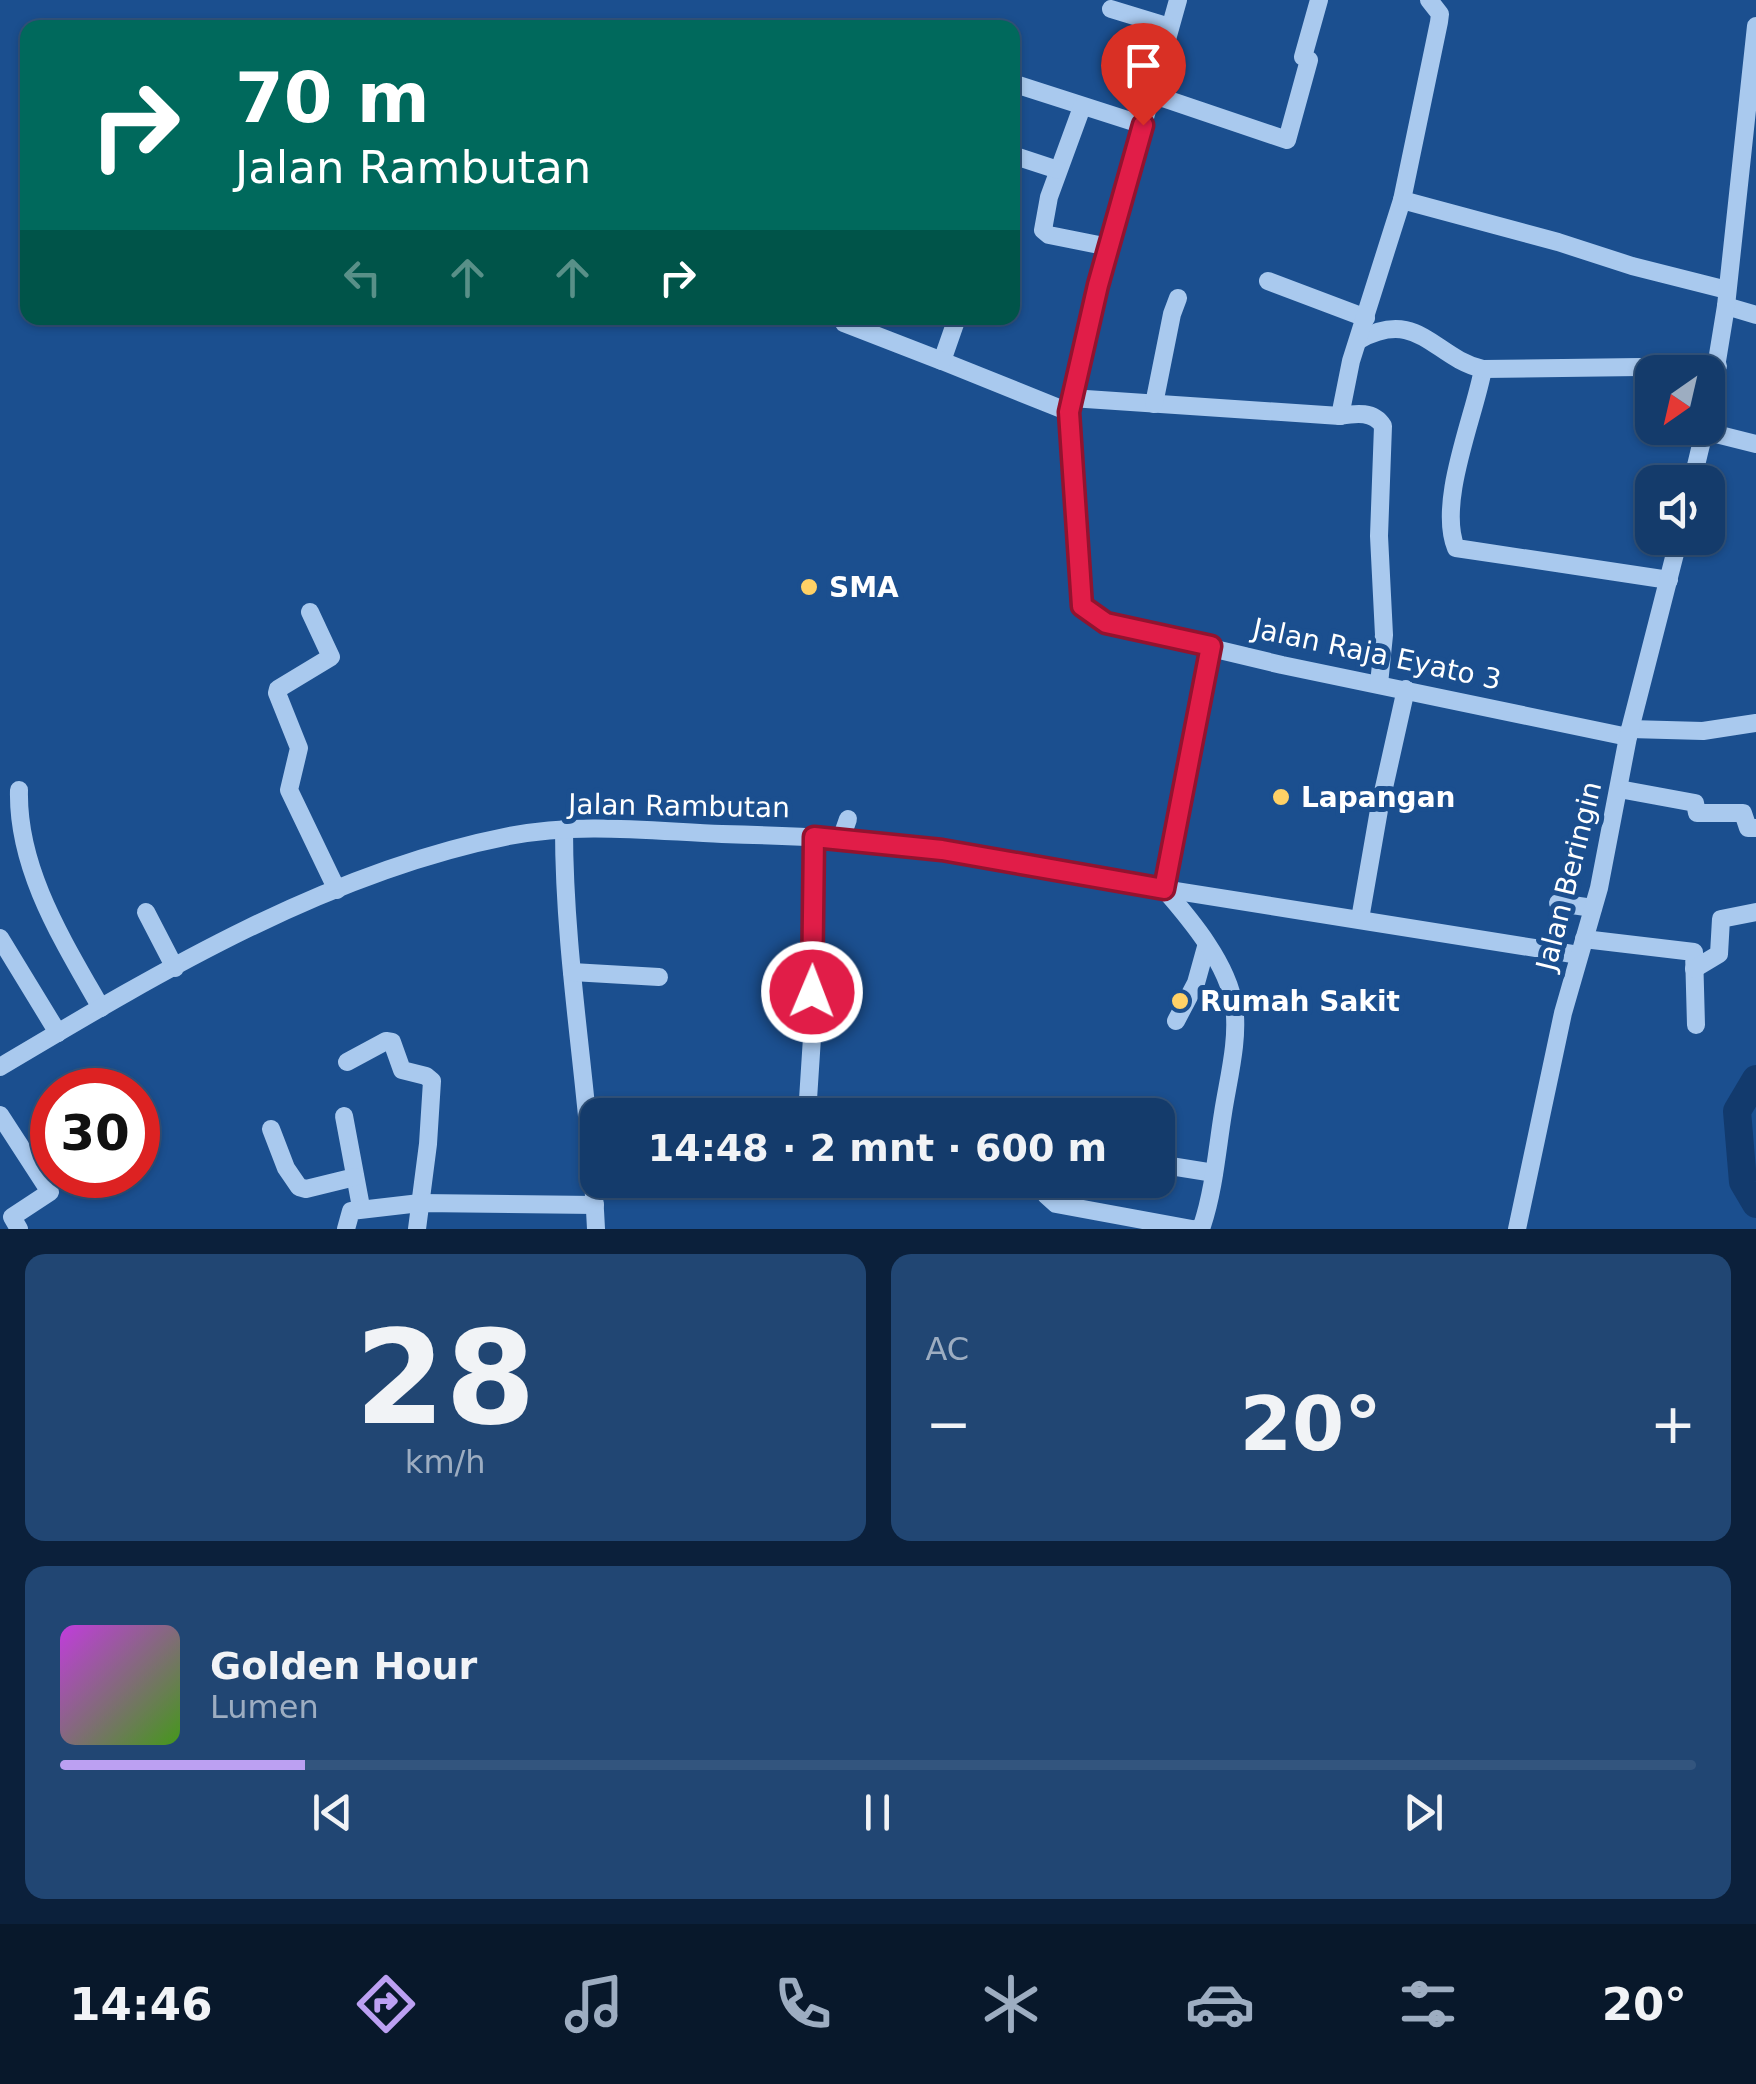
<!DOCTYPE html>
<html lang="id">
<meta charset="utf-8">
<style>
:root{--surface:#143b6b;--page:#214673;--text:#f1f3f6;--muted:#9dadc1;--line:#33557e;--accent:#bca0f2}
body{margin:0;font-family:"DejaVu Sans",sans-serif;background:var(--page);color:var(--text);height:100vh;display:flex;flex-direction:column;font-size:38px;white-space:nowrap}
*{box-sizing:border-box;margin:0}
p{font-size:32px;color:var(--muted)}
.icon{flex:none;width:55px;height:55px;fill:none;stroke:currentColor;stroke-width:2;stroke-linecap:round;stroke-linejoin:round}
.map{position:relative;height:1229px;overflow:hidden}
.panel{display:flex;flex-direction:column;gap:25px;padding:25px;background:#0b203b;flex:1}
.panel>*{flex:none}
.top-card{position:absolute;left:20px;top:20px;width:1000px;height:305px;border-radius:20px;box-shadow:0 2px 8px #0004,0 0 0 2px var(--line);background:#00695c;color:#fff;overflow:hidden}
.needle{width:65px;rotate:214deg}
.buttons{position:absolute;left:1635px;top:355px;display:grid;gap:20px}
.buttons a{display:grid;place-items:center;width:90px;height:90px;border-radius:20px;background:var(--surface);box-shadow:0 2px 8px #0004,0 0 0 2px var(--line);font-size:50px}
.speed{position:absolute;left:30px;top:1068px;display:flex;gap:20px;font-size:50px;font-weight:700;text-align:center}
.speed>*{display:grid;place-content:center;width:130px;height:130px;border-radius:50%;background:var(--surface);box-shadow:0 2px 8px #0004,0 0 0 2px var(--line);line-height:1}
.speed .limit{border:15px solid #d22;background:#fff;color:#111}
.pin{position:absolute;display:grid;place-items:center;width:85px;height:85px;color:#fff;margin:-102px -42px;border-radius:50% 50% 50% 0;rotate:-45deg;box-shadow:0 0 10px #0007}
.pin .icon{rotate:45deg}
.me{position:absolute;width:110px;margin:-55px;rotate:1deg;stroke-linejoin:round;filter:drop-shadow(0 0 8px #0008)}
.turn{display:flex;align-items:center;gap:35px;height:210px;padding:0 50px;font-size:45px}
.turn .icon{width:130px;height:130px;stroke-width:2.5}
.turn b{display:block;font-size:70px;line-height:85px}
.lanes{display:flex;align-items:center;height:95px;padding:0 50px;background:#0003;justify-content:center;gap:50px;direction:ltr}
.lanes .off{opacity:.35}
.big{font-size:75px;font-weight:800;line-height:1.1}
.panel .widget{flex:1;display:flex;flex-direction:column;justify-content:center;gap:15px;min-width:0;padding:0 35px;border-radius:20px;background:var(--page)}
.panel .dial{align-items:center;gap:0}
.dial b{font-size:130px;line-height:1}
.song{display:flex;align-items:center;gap:30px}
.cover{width:120px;height:120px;border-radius:15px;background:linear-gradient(135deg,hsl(290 70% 55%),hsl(100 70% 35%))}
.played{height:10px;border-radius:5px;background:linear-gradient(90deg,var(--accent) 15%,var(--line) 15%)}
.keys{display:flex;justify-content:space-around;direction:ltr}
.heat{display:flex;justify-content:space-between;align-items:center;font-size:55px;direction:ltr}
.panel .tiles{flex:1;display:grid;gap:25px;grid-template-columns:1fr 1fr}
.widget:last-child{grid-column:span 2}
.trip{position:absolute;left:580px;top:1098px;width:595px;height:100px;border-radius:20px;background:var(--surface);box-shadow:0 2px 8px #0004,0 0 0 2px var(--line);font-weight:800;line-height:100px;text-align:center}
.menu{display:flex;height:160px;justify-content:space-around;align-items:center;background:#08182b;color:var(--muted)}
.menu .icon{width:70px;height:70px}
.menu .selected{color:var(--accent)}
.menu b{font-size:45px;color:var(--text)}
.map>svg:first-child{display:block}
</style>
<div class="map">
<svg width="1756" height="1229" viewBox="0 0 1756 1229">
<rect width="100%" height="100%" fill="#1b4f8f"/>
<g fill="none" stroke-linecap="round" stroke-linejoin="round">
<!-- river -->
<path stroke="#123a6d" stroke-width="28" d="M1756,1079L1737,1111L1743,1182L1756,1204"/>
<!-- minor -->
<g stroke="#a9c9ee" stroke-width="18">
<path d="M1178,0L1098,285L1071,398L1068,430L1082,606L1089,614L1106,623L1282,665L1628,737"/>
<path d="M1111,9L1170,27"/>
<path d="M1012,83L1143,125"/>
<path d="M1151,94L1287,140L1309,60L1303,57L1319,0"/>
<path d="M1082,107L1049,197L1043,230L1049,235L1109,247"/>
<path d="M1012,155L1058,170"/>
<path d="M1402,200L1558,242L1632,266L1727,290"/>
<path d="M1268,281L1366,318"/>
<path d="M1726,306L1756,315"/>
<path d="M957,318L942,361L1069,412"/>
<path d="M844,323L942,361"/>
<path d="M1359,340C1419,307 1434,358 1483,369C1475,415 1437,502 1456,548L1669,580"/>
<path d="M1483,369L1718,366"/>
<path d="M1071,398L1340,416L1351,361L1402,200L1439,22L1440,14L1429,0"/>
<path d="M1154,404L1172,314L1178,298"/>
<path d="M1340,416C1356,413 1374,411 1383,426L1379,536L1384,635L1379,684"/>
<path d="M1708,416L1726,306L1756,26"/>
<path d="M1704,431L1756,444"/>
<path d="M1692,482L1705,428"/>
<path d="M310,612L331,657L278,689L277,693L299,748L289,790L337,890"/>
<path d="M1630,729L1703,731L1756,723"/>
<path d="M1619,789L1695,803L1697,813H1743L1748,828H1756"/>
<path d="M19,790C17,869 63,941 101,1008"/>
<path d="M564,829C564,963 590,1095 596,1229"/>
<path d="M841,839L848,819"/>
<path d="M1558,903L1593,908"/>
<path d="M146,912L175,968"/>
<path d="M1360,919L1379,810L1406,689"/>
<path d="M0,938L58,1033"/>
<path d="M1584,939L1694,952L1696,1025"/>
<path d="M1694,969L1719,954L1721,919L1756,912"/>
<path d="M572,972L659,977"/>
<path d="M1176,1021L1196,983L1206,947"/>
<path d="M347,1062L386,1041L392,1042L402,1070L426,1076L432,1081L428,1144L417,1229"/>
<path d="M0,1067C158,973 326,872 509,836C580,822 651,831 722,834C797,836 871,839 944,850C1018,861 1091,876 1164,889C1302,911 1441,933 1579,955"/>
<path d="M0,1115L50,1192L12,1217L19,1229"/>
<path d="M807,1115L813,1022L814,837"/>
<path d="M344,1116L361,1207"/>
<path d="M271,1129L286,1168L299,1187L306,1189L355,1177"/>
<path d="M1158,1164L1214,1173"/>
<path d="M1046,1180V1195L1056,1204L1192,1229"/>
<path d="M346,1229L351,1211L420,1203L595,1205"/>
<path d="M1196,1229L1202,1226C1214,1190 1217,1150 1223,1113C1228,1080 1239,1040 1234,1006C1228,964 1191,920 1164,889L1211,647"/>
<path d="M1517,1229L1563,1013L1599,888L1628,737L1679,538"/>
</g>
</g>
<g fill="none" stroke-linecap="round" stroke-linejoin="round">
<!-- route casing -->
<g stroke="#92132f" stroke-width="25">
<path id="route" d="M812,992L814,837L942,850L1164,889L1211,646L1106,623L1082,606L1069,412L1098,285L1143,125"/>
</g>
<!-- route -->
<use href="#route" stroke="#e11d48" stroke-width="18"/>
</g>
<!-- markers -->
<g fill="#ffd166" stroke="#1b4f8f" stroke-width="4">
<circle cx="809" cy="587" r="10"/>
<circle cx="1281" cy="797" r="10"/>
<circle cx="1180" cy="1001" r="10"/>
</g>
<g text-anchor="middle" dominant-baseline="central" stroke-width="10" stroke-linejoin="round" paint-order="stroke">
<!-- poi labels -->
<g font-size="28" font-weight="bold" fill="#fff" stroke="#1b4f8f" text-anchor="start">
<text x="829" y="587">SMA</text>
<text x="1301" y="797">Lapangan</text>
<text x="1200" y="1001">Rumah Sakit</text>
</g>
<!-- street labels -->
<g font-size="28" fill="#fff" stroke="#1b4f8f">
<text transform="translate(1377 654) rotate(12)">Jalan Raja Eyato 3</text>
<text transform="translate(679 806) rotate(1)">Jalan Rambutan</text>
<text transform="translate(1569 876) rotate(-76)">Jalan Beringin</text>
</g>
</g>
</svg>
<div class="buttons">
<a><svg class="needle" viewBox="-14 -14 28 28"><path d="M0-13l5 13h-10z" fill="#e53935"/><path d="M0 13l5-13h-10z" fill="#9dadc1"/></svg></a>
<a><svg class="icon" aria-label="sound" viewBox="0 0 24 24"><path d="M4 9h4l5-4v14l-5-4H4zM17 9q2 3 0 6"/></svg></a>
</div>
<div class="speed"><div class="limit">30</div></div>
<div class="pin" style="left:1143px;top:125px;background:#d93025"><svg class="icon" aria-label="arrive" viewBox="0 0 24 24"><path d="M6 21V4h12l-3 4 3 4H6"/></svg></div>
<svg class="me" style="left:812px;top:992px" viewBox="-20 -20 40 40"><circle r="17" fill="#e11d48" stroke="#fff" stroke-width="3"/><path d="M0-11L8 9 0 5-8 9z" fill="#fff"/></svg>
<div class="trip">14:48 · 2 mnt · 600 m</div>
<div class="top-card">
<div class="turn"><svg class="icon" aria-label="right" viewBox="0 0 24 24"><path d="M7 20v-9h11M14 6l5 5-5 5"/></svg><div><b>70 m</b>Jalan Rambutan</div></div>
<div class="lanes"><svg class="icon off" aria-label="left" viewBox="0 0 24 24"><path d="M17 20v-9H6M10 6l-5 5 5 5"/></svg><svg class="icon off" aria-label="ahead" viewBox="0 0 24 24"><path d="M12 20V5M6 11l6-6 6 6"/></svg><svg class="icon off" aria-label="ahead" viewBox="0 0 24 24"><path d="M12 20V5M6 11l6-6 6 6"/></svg><svg class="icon" aria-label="right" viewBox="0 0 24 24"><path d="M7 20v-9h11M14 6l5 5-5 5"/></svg></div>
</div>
</div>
<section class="panel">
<div class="tiles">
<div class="widget dial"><b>28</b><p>km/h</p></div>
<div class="widget"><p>AC</p>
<div class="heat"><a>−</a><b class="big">20°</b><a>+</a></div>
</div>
<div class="widget">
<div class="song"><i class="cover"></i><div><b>Golden Hour</b><p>Lumen</p></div></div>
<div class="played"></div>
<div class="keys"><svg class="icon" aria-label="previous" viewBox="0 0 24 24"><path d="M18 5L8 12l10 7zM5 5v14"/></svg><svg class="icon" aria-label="pause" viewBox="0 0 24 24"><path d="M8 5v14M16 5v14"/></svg><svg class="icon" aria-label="next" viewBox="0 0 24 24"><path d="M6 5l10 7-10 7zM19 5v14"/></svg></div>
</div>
</div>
</section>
<nav class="menu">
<b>14:46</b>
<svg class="icon selected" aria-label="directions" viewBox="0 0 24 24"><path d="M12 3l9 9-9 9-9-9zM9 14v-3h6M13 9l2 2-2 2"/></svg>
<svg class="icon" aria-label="music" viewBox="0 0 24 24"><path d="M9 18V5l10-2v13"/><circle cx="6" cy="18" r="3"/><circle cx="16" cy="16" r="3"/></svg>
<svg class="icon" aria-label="phone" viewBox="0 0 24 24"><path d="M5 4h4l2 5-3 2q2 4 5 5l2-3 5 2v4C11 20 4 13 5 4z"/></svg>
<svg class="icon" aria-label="climate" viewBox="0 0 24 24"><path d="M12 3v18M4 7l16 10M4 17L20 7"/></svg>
<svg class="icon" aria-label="car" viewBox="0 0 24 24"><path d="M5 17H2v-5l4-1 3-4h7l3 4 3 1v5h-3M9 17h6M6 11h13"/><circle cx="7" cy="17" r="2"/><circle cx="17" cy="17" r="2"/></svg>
<svg class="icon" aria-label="filters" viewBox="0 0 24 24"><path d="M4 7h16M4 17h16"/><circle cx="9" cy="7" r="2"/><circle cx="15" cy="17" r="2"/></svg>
<b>20°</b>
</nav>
